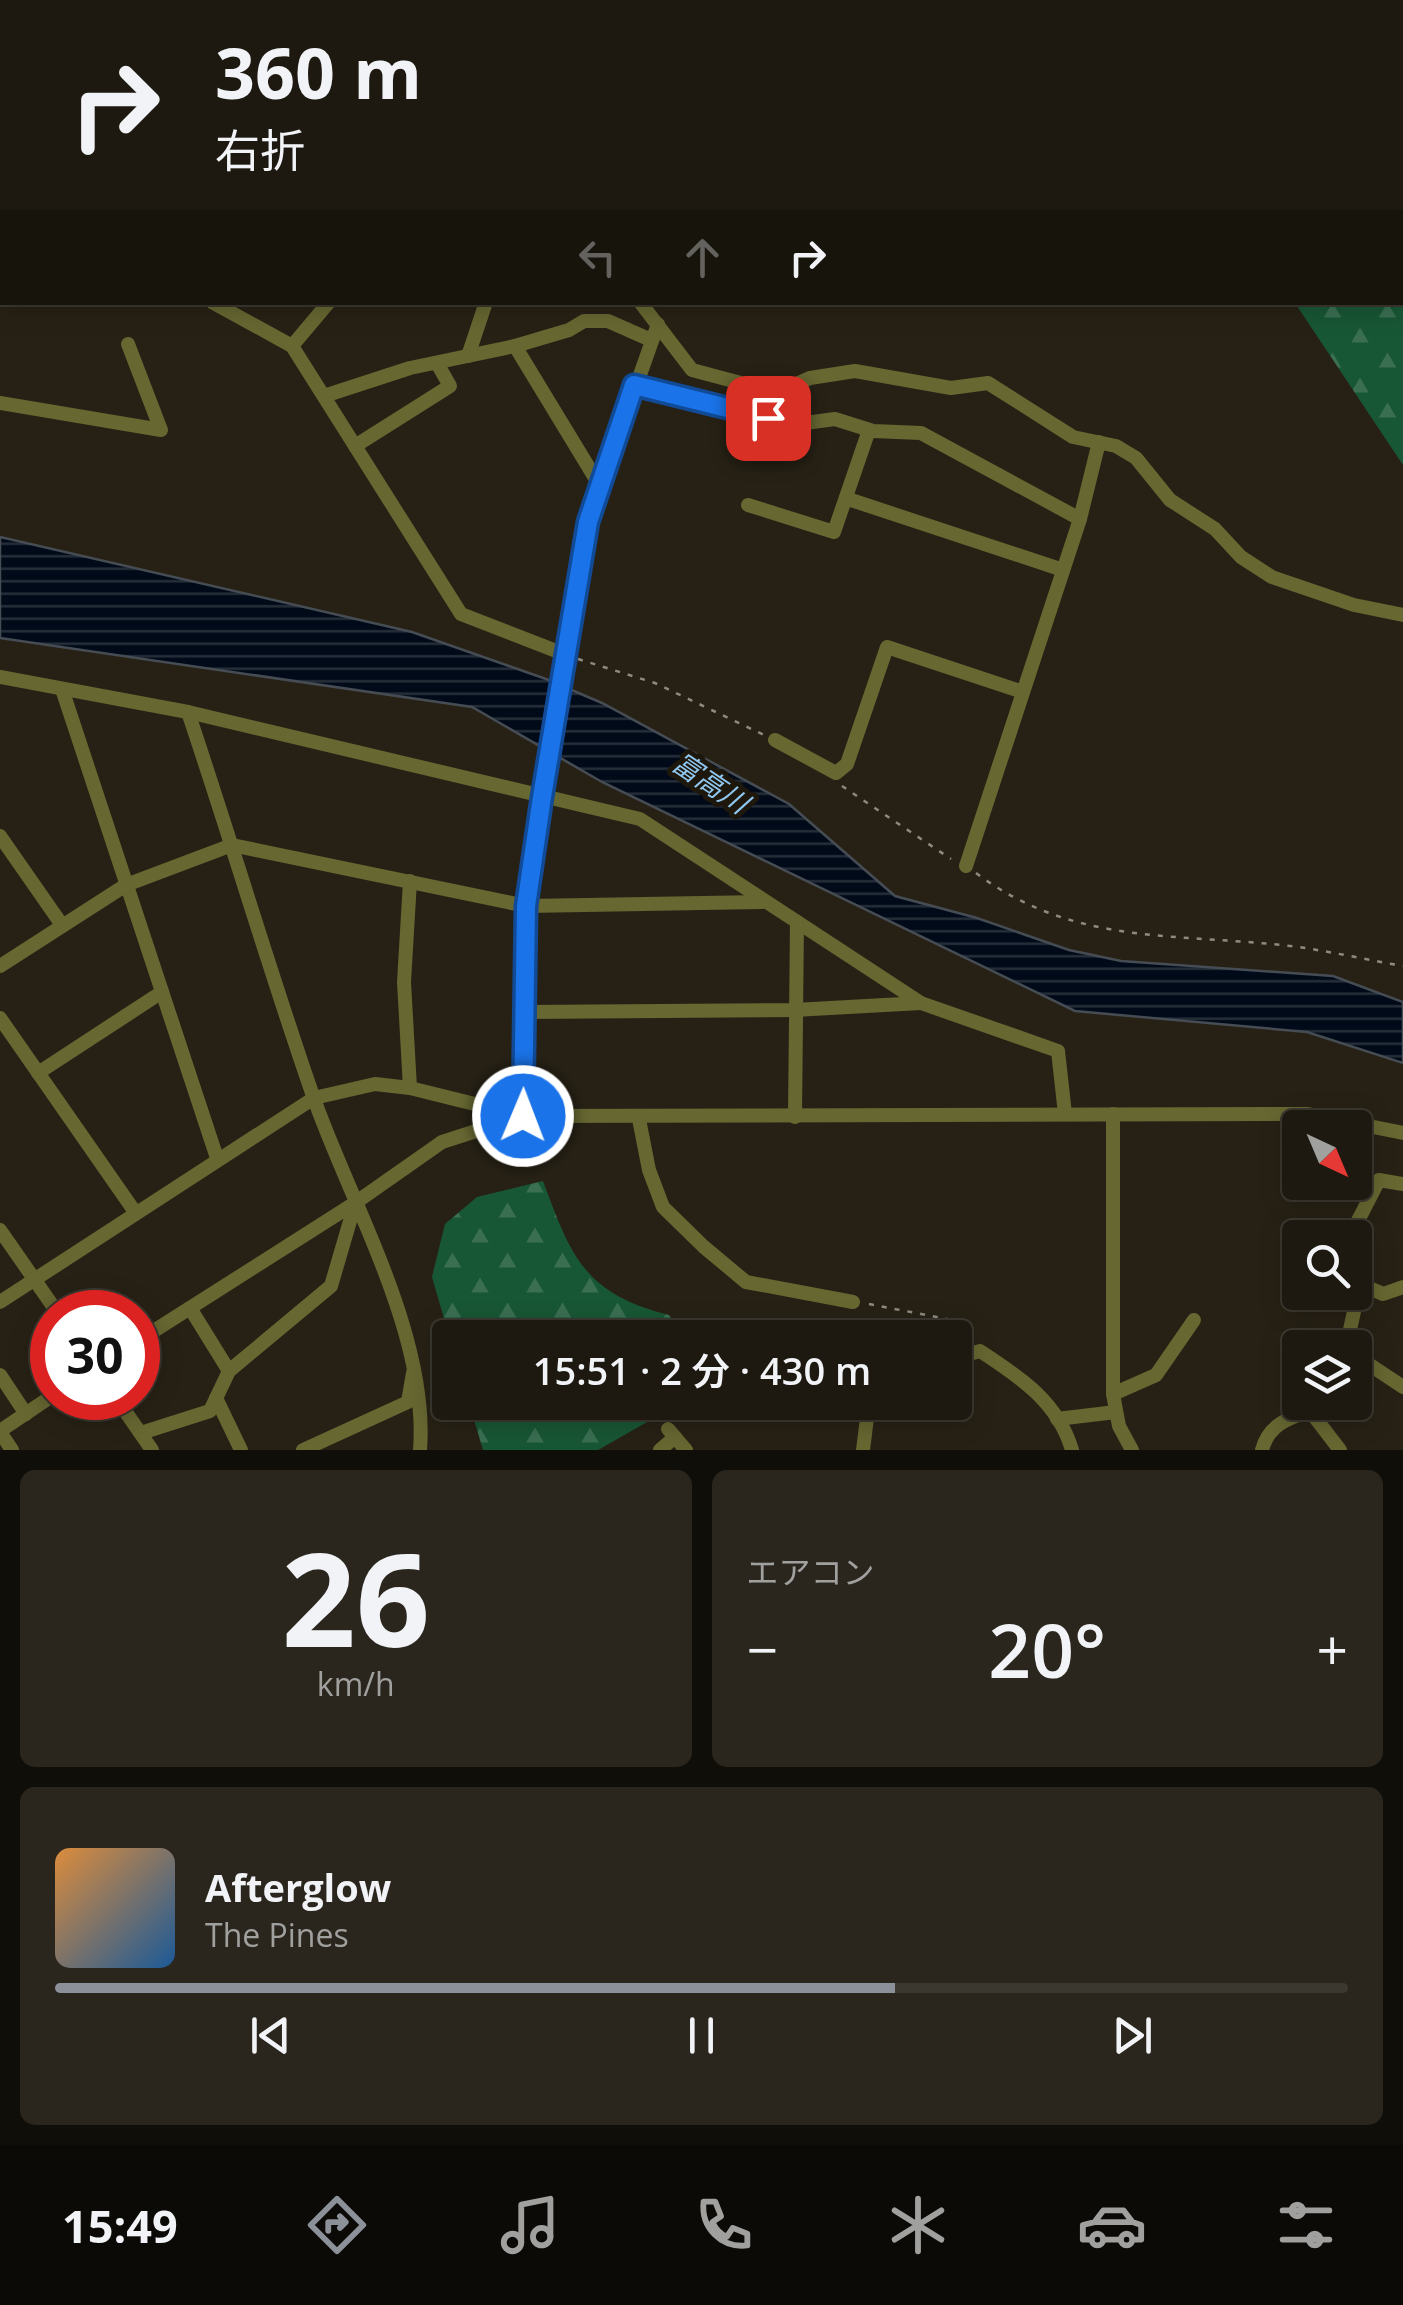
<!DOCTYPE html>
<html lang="ja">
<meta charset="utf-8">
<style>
:root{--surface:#1d1910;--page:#2a261e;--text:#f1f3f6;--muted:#a0a09f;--line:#3b3830;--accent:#8c9099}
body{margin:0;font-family:"Open Sans","Noto Sans JP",sans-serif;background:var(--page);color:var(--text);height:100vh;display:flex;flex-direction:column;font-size:38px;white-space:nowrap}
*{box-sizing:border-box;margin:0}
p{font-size:32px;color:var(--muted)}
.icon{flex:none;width:55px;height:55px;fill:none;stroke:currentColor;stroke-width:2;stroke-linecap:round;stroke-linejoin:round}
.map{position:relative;height:1450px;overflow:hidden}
.details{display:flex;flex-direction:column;gap:20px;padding:20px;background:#100e09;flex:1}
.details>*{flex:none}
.hud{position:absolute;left:0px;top:0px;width:1405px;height:305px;box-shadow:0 5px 25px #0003,0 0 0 2px var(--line);background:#1d1910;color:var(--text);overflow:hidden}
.needle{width:65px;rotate:136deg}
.tools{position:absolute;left:1282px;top:1110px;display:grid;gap:20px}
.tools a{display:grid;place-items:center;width:90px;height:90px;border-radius:10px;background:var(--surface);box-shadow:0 5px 25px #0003,0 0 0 2px var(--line);font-size:50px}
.speed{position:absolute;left:30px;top:1290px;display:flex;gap:20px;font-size:50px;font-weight:700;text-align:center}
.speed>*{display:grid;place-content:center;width:130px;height:130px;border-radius:50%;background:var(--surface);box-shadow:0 5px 25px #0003,0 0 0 2px var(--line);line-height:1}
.speed .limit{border:15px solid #d22;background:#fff;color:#111}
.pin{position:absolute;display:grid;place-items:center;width:85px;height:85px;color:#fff;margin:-42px;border-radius:20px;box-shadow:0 5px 15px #0006}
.me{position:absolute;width:110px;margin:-55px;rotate:1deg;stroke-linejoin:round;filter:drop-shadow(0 0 8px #0008)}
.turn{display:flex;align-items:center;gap:35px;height:210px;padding:0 50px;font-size:45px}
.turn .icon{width:130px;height:130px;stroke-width:2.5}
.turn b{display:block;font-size:70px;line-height:85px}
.lanes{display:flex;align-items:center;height:95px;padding:0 50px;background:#0003;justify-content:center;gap:50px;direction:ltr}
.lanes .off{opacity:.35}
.big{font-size:75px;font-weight:600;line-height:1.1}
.details .tile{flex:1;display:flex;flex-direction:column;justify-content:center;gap:15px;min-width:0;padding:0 35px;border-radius:15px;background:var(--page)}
.details .dial{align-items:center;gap:0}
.dial b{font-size:130px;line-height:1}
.song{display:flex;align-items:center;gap:30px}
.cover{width:120px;height:120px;border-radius:15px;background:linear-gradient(135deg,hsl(30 70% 55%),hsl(210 70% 35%))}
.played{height:10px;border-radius:5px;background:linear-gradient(90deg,var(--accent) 65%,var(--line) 65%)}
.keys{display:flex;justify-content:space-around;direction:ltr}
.heat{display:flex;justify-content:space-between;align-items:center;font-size:55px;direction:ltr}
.details .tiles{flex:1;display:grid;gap:20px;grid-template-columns:1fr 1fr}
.tile:last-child{grid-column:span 2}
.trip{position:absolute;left:432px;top:1320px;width:540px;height:100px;border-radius:10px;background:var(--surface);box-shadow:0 5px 25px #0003,0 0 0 2px var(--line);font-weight:600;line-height:100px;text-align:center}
.tabs{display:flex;height:160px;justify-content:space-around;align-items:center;background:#0c0a06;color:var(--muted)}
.tabs .icon{width:70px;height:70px}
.tabs .active{color:var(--accent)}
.tabs b{font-size:45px;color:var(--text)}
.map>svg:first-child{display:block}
</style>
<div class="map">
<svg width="1403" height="1450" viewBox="0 0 1403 1450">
<defs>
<pattern id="forest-firs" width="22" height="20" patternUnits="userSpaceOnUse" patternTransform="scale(2.5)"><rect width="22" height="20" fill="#185735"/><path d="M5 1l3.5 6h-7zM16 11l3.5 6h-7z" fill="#3a6f52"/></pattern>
<pattern id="water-rules" width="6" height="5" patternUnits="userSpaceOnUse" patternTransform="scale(2.5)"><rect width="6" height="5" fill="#000a18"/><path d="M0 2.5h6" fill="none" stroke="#252e39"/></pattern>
</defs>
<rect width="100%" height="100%" fill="#272115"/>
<!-- forest -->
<g fill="url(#forest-firs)">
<path d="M1311,0H1403V465L1295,303L1402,302V2Z"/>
<path d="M543,1181C571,1257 585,1294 669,1315L684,1337L450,1339L432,1277L445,1224L477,1197Z"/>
<path d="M469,1403V1402L669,1403L663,1413L598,1450H483Z"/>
</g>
<!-- water -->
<path fill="url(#water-rules)" stroke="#464c54" stroke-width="2.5" d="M0,537L412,632L546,679L602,703L789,804L895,896L977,918L1069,950L1121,961L1333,976L1403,1002V1063L1307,1032L1075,1011L602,782L472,707L0,638Z"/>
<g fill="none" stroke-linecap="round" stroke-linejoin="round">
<!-- path -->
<g stroke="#8f8a80" stroke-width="2.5" stroke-dasharray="5 8" stroke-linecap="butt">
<path d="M578,659L655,683L764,735"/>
<path d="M842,786L951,859"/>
<path d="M976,873C1076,948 1182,932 1298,947C1333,952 1368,960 1403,966"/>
<path d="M869,1304L947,1319L967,1338"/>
<path d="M433,1415L527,1408"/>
</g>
<!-- minor -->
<g stroke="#666731" stroke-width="14">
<path d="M64,0L65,2"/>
<path d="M189,0L195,2"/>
<path d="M360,0L365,2"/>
<path d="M378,0L383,2"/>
<path d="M153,2L159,0"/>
<path d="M331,2L337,0"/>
<path d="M0,258L2,257"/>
<path d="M212,302L292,346L461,614L564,654"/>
<path d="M640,302L692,370L752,386L790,387L810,378L855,371L951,388L988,383L1073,437L1116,446L1136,458L1170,500L1215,529L1241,557L1272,577L1354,605L1403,615"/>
<path d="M292,346L329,302"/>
<path d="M515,346L600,486"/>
<path d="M468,356L486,302"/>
<path d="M634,385L798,424L835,419L873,431L921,433L1080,519"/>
<path d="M324,396L410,368L515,346L569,330L584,321H608L651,340"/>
<path d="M0,403L161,430L128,344"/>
<path d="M355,446L450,386L437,363"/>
<path d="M848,499L1063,570"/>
<path d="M748,505L834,532L869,430"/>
<path d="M0,677L188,712L640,819L921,1003L1058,1051L1065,1114"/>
<path d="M62,689L217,1158"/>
<path d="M188,712C231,840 269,969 313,1096C351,1204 429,1335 420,1450"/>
<path d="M775,740L836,773L847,764L887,647L1023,692"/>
<path d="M0,836L62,925"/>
<path d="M966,866L1080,519L1099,442"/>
<path d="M0,966L126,885L232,845L526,906L762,902"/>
<path d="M524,1012L794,1010L921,1003"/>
<path d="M0,1018L135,1212"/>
<path d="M38,1073L162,992"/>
<path d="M410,1088L404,982L410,881"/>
<path d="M1113,1114V1394L1119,1426L1132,1450"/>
<path d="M795,1117L797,922"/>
<path d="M639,1119L649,1170L663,1207L704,1247L746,1282L853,1302"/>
<path d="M0,1230L57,1312"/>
<path d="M1349,1238L1379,1180L1403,1184"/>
<path d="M1360,1284L1383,1294L1403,1287"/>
<path d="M0,1302L314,1098L375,1084L410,1088L523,1116L1308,1114L1403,1133"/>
<path d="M190,1308L229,1371"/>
<path d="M138,1341L355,1203L442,1142L523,1116L526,906L564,654L588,522L658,324"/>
<path d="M1346,1348L1360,1284L1355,1280"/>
<path d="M1355,1355L1403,1387"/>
<path d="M955,1358L980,1351C1020,1377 1058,1402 1072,1450"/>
<path d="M0,1375L26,1414"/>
<path d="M1113,1394L1156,1375L1194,1320"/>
<path d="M116,1398L152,1450"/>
<path d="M216,1398L241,1450"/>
<path d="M1057,1419L1116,1412"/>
<path d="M668,1429L686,1450"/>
<path d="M0,1431L52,1396"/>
<path d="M0,1432L12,1450"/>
<path d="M141,1433L210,1411L229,1371L331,1286L355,1204"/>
<path d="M303,1450L408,1402L413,1373"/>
<path d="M660,1450L675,1437"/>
<path d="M863,1450L869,1402"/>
<path d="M1262,1450C1268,1426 1287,1418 1310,1411L1340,1450"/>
</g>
</g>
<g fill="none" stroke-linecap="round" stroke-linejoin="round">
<!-- route casing -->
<g stroke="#114b97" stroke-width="25">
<path id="route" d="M523,1116L526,906L542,797L588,522L634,385L768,418"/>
</g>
<!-- route -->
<use href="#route" stroke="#1a73e8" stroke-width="18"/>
</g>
<g text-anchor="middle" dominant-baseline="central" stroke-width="10" stroke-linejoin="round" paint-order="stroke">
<!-- water labels -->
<g font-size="28" font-style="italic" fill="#8fc8f1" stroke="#1e180c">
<text transform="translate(711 782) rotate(34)">富高川</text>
</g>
</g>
</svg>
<div class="tools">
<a><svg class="needle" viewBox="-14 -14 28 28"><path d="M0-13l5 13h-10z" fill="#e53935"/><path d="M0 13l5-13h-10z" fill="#a0a09f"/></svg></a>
<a><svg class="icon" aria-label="search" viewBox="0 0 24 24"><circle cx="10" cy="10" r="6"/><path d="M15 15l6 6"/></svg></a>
<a><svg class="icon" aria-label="layers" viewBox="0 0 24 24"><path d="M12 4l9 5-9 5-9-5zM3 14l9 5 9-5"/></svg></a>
</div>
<div class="speed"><div class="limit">30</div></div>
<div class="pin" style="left:768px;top:418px;background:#d93025"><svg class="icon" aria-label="arrive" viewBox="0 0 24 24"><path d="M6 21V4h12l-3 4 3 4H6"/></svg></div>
<svg class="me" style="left:523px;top:1116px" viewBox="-20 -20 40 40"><circle r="17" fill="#1a73e8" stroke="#fff" stroke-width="3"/><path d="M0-11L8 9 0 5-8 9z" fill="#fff"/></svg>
<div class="trip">15:51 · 2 分 · 430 m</div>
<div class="hud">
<div class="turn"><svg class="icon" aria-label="right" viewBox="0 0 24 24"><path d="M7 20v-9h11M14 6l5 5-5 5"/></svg><div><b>360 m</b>右折</div></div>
<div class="lanes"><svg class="icon off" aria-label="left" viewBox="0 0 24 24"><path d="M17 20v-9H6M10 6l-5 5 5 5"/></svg><svg class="icon off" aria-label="ahead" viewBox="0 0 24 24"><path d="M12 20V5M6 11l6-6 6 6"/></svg><svg class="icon" aria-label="right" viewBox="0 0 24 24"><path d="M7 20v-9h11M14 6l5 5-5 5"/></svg></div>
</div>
</div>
<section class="details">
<div class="tiles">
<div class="tile dial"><b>26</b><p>km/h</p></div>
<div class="tile"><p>エアコン</p>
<div class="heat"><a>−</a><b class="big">20°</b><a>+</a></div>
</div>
<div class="tile">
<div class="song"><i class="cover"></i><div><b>Afterglow</b><p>The Pines</p></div></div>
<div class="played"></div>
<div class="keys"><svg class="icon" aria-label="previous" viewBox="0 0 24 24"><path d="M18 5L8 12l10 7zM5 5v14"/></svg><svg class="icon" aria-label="pause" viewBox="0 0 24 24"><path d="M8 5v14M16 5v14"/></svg><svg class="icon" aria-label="next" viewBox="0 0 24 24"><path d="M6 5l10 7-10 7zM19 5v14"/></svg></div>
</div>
</div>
</section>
<nav class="tabs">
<b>15:49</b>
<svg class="icon active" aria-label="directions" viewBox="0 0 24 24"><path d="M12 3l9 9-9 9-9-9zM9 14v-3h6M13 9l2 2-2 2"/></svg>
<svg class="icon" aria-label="music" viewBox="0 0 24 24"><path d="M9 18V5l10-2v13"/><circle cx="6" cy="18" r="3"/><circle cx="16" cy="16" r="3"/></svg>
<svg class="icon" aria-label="phone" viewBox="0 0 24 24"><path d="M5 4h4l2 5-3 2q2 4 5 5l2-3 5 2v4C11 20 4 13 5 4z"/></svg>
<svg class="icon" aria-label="climate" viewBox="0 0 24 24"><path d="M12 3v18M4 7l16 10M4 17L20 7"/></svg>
<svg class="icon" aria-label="car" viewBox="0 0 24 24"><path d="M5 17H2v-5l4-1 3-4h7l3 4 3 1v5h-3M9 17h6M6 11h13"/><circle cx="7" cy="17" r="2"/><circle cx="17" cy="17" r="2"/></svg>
<svg class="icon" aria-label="filters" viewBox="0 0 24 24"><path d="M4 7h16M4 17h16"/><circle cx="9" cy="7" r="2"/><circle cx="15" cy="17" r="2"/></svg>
</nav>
